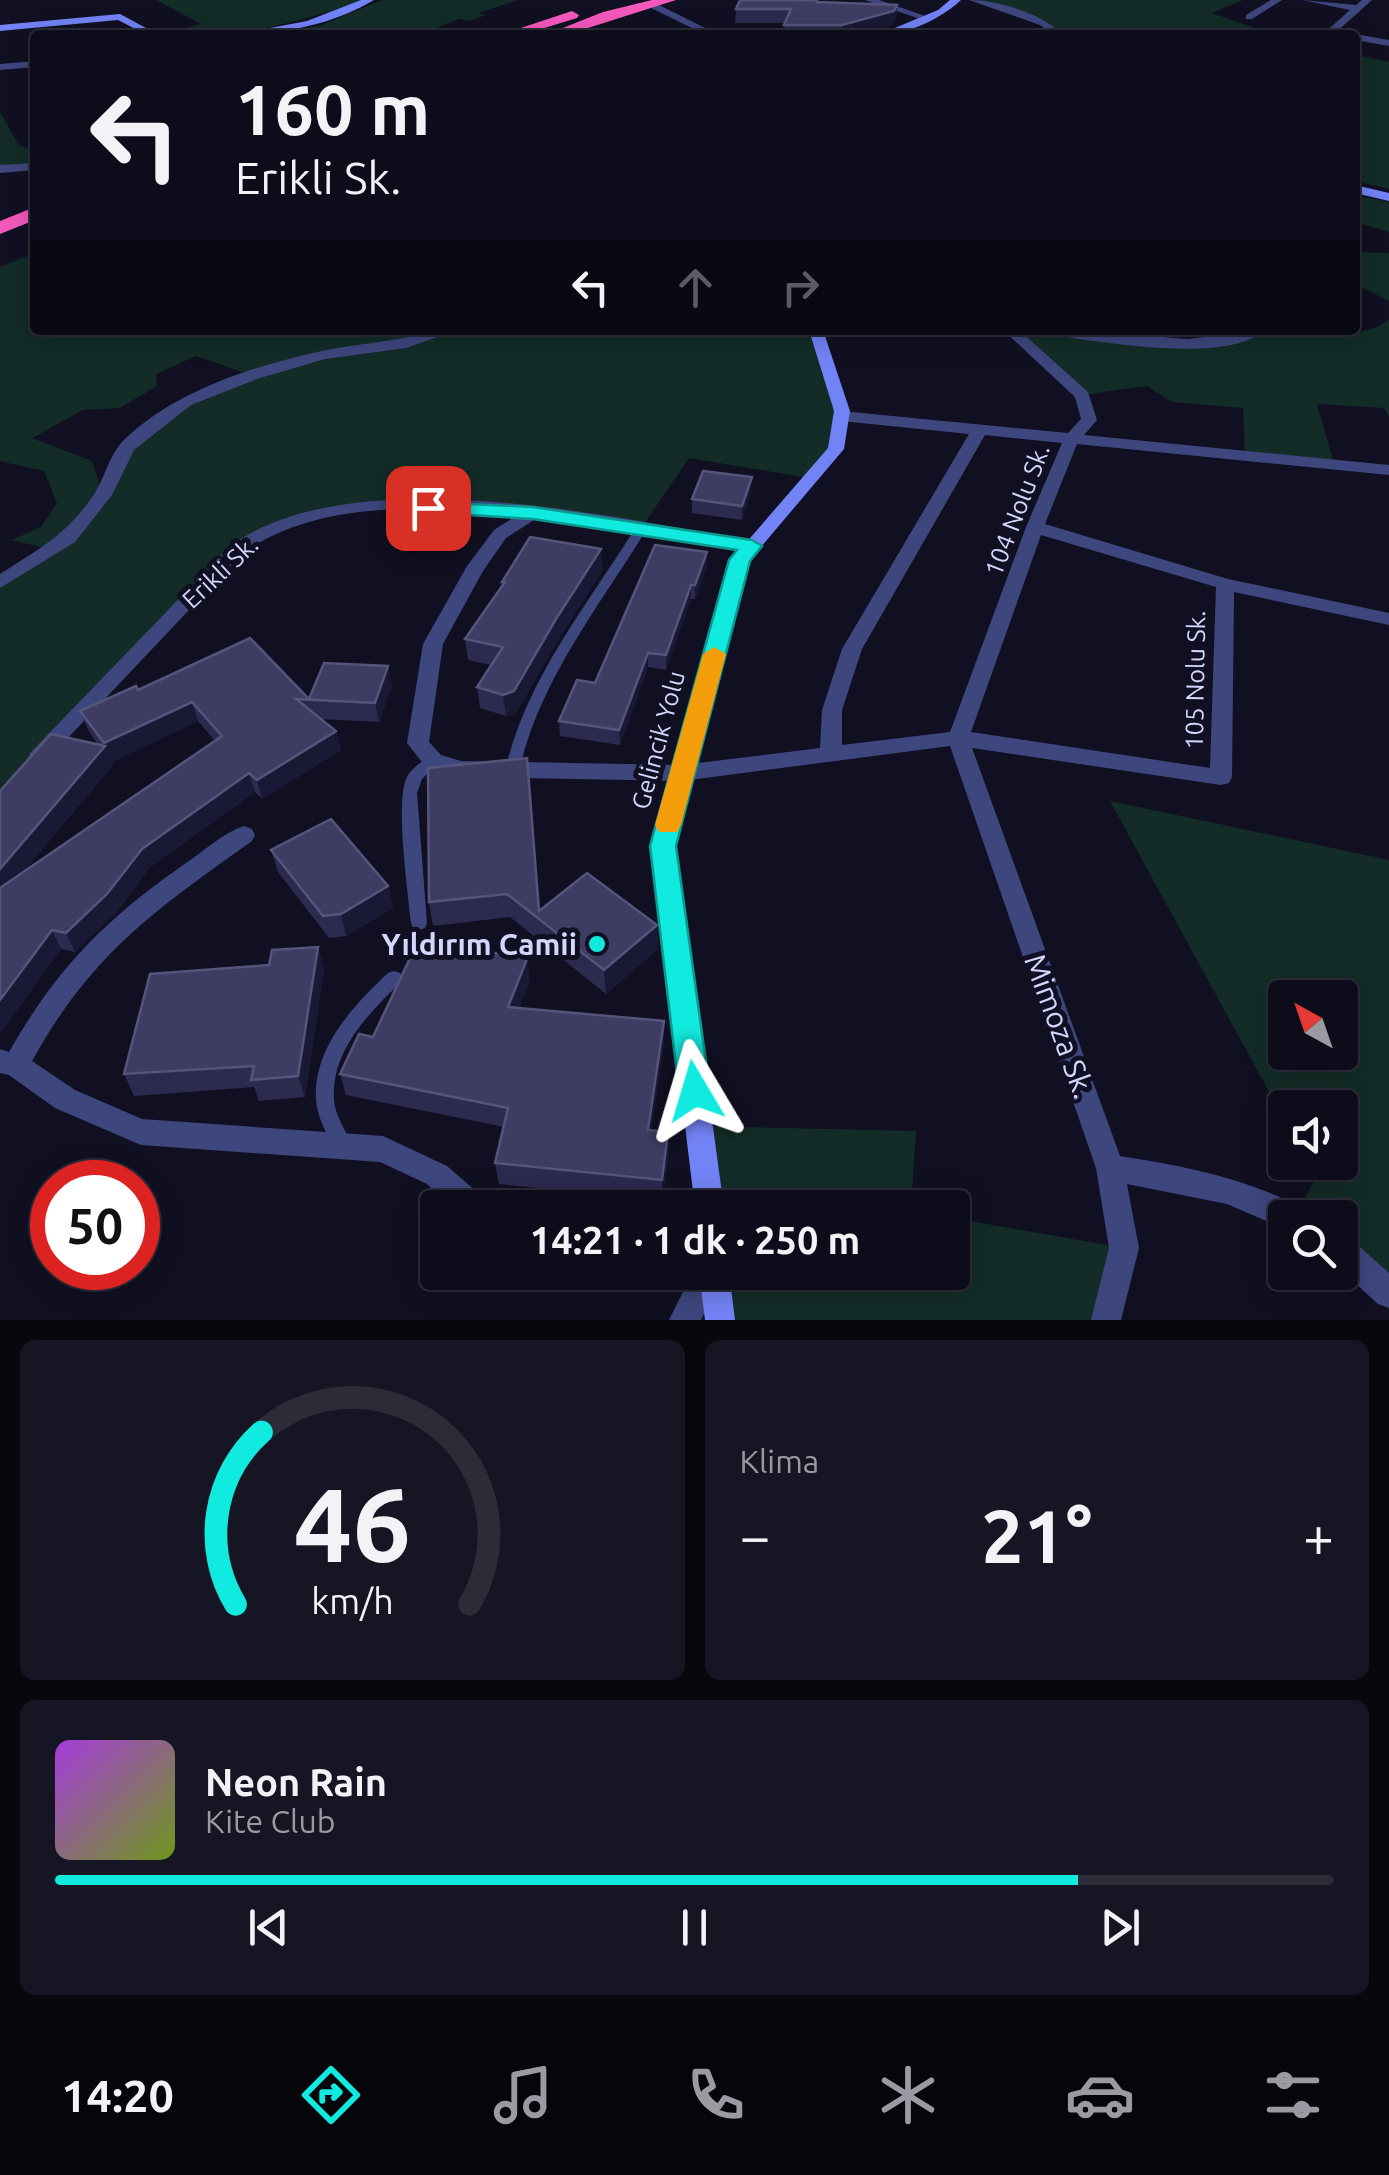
<!DOCTYPE html>
<html lang="tr">
<meta charset="utf-8">
<style>
:root{--surface:#0c0c1a;--page:#151523;--text:#f1f3f6;--muted:#9a9ba2;--line:#2c2c39;--accent:#11ebdf}
body{margin:0;font-family:Ubuntu,sans-serif;background:var(--page);color:var(--text);height:100vh;display:flex;flex-direction:column;font-size:38px;white-space:nowrap}
*{box-sizing:border-box;margin:0}
p{font-size:32px;color:var(--muted)}
.icon{flex:none;width:55px;height:55px;fill:none;stroke:currentColor;stroke-width:2;stroke-linecap:round;stroke-linejoin:round}
.map{position:relative;height:1320px;overflow:hidden}
.side{display:flex;flex-direction:column;gap:20px;padding:20px;background:#07070e;flex:1}
.side>*{flex:none}
.guide{position:absolute;left:30px;top:30px;width:1330px;height:305px;border-radius:10px;box-shadow:0 5px 25px #0003,0 0 0 2px var(--line);background:#0c0c1a;color:var(--text);overflow:hidden}
.needle{width:65px;rotate:320deg}
.fabs{position:absolute;left:1268px;top:980px;display:grid;gap:20px}
.fabs a{display:grid;place-items:center;width:90px;height:90px;border-radius:10px;background:var(--surface);box-shadow:0 5px 25px #0003,0 0 0 2px var(--line);font-size:50px}
.speed{position:absolute;left:30px;top:1160px;display:flex;gap:20px;font-size:50px;font-weight:700;text-align:center}
.speed>*{display:grid;place-content:center;width:130px;height:130px;border-radius:50%;background:var(--surface);box-shadow:0 5px 25px #0003,0 0 0 2px var(--line);line-height:1}
.speed .limit{border:15px solid #d22;background:#fff;color:#111}
.pin{position:absolute;display:grid;place-items:center;width:85px;height:85px;color:#fff;margin:-42px;border-radius:20px;box-shadow:0 5px 15px #0006}
.me{position:absolute;width:110px;margin:-55px;rotate:353deg;stroke-linejoin:round;filter:drop-shadow(0 0 8px #0008)}
.turn{display:flex;align-items:center;gap:35px;height:210px;padding:0 40px;font-size:45px}
.turn .icon{width:130px;height:130px;stroke-width:2.5}
.turn b{display:block;font-size:70px;line-height:85px}
.lanes{display:flex;align-items:center;height:95px;padding:0 40px;background:#0003;justify-content:center;gap:50px;direction:ltr}
.lanes .off{opacity:.35}
.big{font-size:75px;font-weight:700;line-height:1.1}
.side .tile{flex:1;display:flex;flex-direction:column;justify-content:center;gap:15px;min-width:0;padding:0 35px;border-radius:15px;background:var(--page)}
.side .dial{align-items:center;gap:0}
.dial svg{height:260px;overflow:visible;fill:none;stroke:var(--line);stroke-width:7;stroke-linecap:round;text-anchor:middle}
.dial text{fill:var(--text);stroke:none}
.song{display:flex;align-items:center;gap:30px}
.cover{width:120px;height:120px;border-radius:15px;background:linear-gradient(135deg,hsl(280 70% 55%),hsl(80 70% 35%))}
.played{height:10px;border-radius:5px;background:linear-gradient(90deg,var(--accent) 80%,var(--line) 80%)}
.keys{display:flex;justify-content:space-around;direction:ltr}
.heat{display:flex;justify-content:space-between;align-items:center;font-size:55px;direction:ltr}
.side .tiles{flex:1;display:grid;gap:20px;grid-template-columns:1fr 1fr}
.tile:last-child{grid-column:span 2}
.trip{position:absolute;left:420px;top:1190px;width:550px;height:100px;border-radius:10px;background:var(--surface);box-shadow:0 5px 25px #0003,0 0 0 2px var(--line);font-weight:700;line-height:100px;text-align:center}
.tabs{display:flex;height:160px;justify-content:space-around;align-items:center;background:#05050a;color:var(--muted)}
.tabs .icon{width:70px;height:70px}
.tabs .on{color:var(--accent)}
.tabs b{font-size:45px;color:var(--text)}
.map>svg:first-child{display:block}
</style>
<div class="map">
<svg width="1389" height="1320" viewBox="0 0 1389 1320">
<rect width="100%" height="100%" fill="#101022"/>
<!-- green -->
<g fill="#132c27" fill-rule="evenodd">
<path d="M156,0H363C325,15 210,48 174,31L201,24Z"/>
<path d="M382,0H518L478,13L486,15L470,21L459,19L419,35H261L319,26Z"/>
<path d="M974,0H1243L1212,13L1275,35H1067L1070,33Z"/>
<path d="M1355,55L1389,62V189L1355,181Z"/>
<path d="M0,112L18,144L35,152L33,167L0,169Z"/>
<path d="M1355,195L1389,202V232L1355,222Z"/>
<path d="M1355,252L1389,253V301L1355,284Z"/>
<path d="M35,253V330H816L842,411L836,449L810,478L689,458L642,527L533,513L394,506L294,521L236,550L0,795V582L49,549L11,540L41,527L57,503L44,471L0,461V267ZM196,356L251,375L185,402L127,447L102,493L92,461L32,438L83,410L120,408L157,386L156,374Z"/>
<path d="M1389,319V417L1384,408L1317,404L1334,464L1245,454L1243,408L1172,402L1147,386L1082,395L1010,330L1173,343L1254,334L1259,330C1292,330 1366,343 1389,319Z"/>
<path d="M1110,801L1389,860V1293L1340,1249V1218L1295,1217L1316,1177L1308,1163L1340,1162V1108H1285V1121ZM1285,998H1340V1052H1285Z"/>
<path d="M699,1126L916,1131L911,1207H710Z"/>
<path d="M953,1218L1124,1248L1106,1320H720L714,1273L952,1272Z"/>
</g>
<g fill="none" stroke-linecap="round" stroke-linejoin="round">
<!-- lane -->
<g fill="#3e467e" fill-rule="evenodd">
<path d="M642,523L648,527C601,604 541,678 520,767L518,771H508L506,767C527,678 588,604 636,527Z"/>
<path d="M433,756L438,757L440,761L422,779L417,793L427,923L425,928L419,930L413,928L411,923C408,893 394,796 408,775C414,766 425,759 433,756Z"/>
<path d="M394,971L400,973L403,978L400,983C368,1014 331,1051 334,1100C335,1115 346,1131 352,1145L349,1151L342,1154L335,1151C328,1136 317,1117 316,1100C313,1048 353,1006 388,973Z"/>
</g>
<!-- street -->
<g fill="#3e467e" fill-rule="evenodd">
<path d="M865,0H879L931,18L923,20Z"/>
<path d="M969,0C997,0 1039,13 1060,32L1041,35L1048,31L1040,25Z"/>
<path d="M1271,0H1282L1252,19H1246V15Z"/>
<path d="M1302,0L1356,5L1362,0H1372L1333,35H1322L1350,10Z"/>
<path d="M647,2H653L719,35H706L647,6Z"/>
<path d="M1355,34L1389,40V46L1355,40V35H1352Z"/>
<path d="M35,61V67L0,70V64Z"/>
<path d="M33,163L35,170L0,173V165Z"/>
<path d="M435,330H457L406,348L325,359L257,379L191,405L134,450L112,495L75,542L0,588V574C39,549 66,535 93,496C104,480 109,456 122,442C173,391 253,366 322,351C360,343 398,342 435,330Z"/>
<path d="M1003,330H1019L1088,392L1097,420L1084,435L1389,465V475L1077,444L1045,524L1228,579L1389,613V625L1234,592L1232,777L1229,783L1221,785L972,748L1120,1156C1184,1166 1245,1178 1303,1208L1307,1218H1285V1229L1227,1204L1127,1184L1139,1248L1121,1320H1091L1109,1248L1096,1168L950,746L682,781L461,777L425,766L407,743L423,644L467,566L494,530L516,516C427,506 318,499 242,554L48,759H32L29,754L230,546C353,458 609,516 751,541L760,546L751,551L537,518L506,538L483,571L443,644L429,742L441,755L461,761L682,765L820,748L822,710L842,649L969,434L841,421L833,416L841,411L1068,433L1081,419L1075,397ZM985,435L1062,443L1026,527L950,732L842,745V710L862,649ZM1041,535L1216,587L1210,768L971,732Z"/>
<path d="M1035,330H1080L1187,339L1266,330C1223,366 1097,340 1042,334Z"/>
<path d="M244,826L252,829L255,835L252,841C154,911 92,953 32,1061L75,1090L142,1119L383,1136L447,1166L484,1198L488,1208H452L427,1184L380,1162L141,1145L55,1108L9,1075L0,1073V1049L9,1052C58,966 106,919 186,863C204,851 223,833 244,826Z"/>
<path d="M1340,1235L1351,1239L1389,1273V1308L1378,1304L1340,1269Z"/>
<path d="M693,1272H725L701,1320H669Z"/>
</g>
<!-- secondary -->
<g fill="#7283f5" fill-rule="evenodd">
<path d="M361,0H374C332,25 280,35 232,35L307,21Z"/>
<path d="M950,0H961C941,19 906,35 878,35L938,10Z"/>
<path d="M120,14L159,35H147L118,20L0,31V25Z"/>
<path d="M1355,185L1389,193V201L1355,193Z"/>
<path d="M809,330H823L850,411L844,449L749,561L675,846L724,1208H695L651,846L731,560L828,448L834,411Z"/>
<path d="M699,1272H729L735,1320H705Z"/>
</g>
<!-- highway -->
<g fill="#f358bb" fill-rule="evenodd">
<path d="M652,0H676L566,35H545L603,12Z"/>
<path d="M572,11L579,15L577,18L522,35H500Z"/>
<path d="M35,207V220L0,234V221Z"/>
</g>
</g>
<!-- wall -->
<g fill="#2c2a4f" fill-rule="evenodd">
<path d="M817,2L897,5L896,19L892,25L857,35H784L785,23H735L736,9Z"/>
<path d="M751,491L742,520L692,513V499Z"/>
<path d="M707,566L695,599H691L666,670L648,667L620,745L560,736L559,721Z"/>
<path d="M603,570L558,640L516,713L506,716L480,708L477,687L491,665L468,660L465,639L502,586V582Z"/>
<path d="M392,685L379,722L321,719L336,731L341,750L262,799L255,792L149,868L116,913L75,952L61,949L0,1033V791L98,745L88,730L80,711L138,690L309,699ZM198,721L215,741L23,872L113,765L112,762Z"/>
<path d="M527,758L540,911L657,925L658,949L606,994L510,917L433,926L429,902Z"/>
<path d="M271,850L388,886L393,908L346,936L329,938L278,872Z"/>
<path d="M318,947L324,969L305,1097L259,1101L254,1087L134,1096L124,1074Z"/>
<path d="M530,981L519,1008L664,1021V1042L651,1131L668,1132L669,1153L662,1201L499,1184L495,1163L504,1127L346,1095L340,1074Z"/>
</g>
<!-- shaded-wall -->
<g fill="#191835">
<path d="M897,5L896,19L892,25L857,35H842V25Z"/>
<path d="M752,477L751,491L742,520V506Z"/>
<path d="M601,549L603,570L558,640L516,713L506,716L503,695L556,619Z"/>
<path d="M707,552V566L695,599V585Z"/>
<path d="M691,585V599L666,670V655Z"/>
<path d="M648,653V667L620,745L619,730Z"/>
<path d="M388,666L392,685L379,722L375,703Z"/>
<path d="M192,702L198,721L112,762L113,765L0,899V869L105,746L104,743Z"/>
<path d="M336,731L341,750L262,799L257,780Z"/>
<path d="M249,773L255,792L149,868L116,913L75,952L66,933L142,849Z"/>
<path d="M388,886L393,908L346,936L341,914Z"/>
<path d="M657,925L658,949L606,994L604,970Z"/>
<path d="M52,930L61,949L0,1033V1000Z"/>
<path d="M318,947L324,969L305,1097L298,1076Z"/>
<path d="M527,959L530,981L511,1028L508,1007Z"/>
<path d="M664,1021V1042L648,1151V1130Z"/>
<path d="M668,1132L669,1153L662,1201V1180Z"/>
</g>
<!-- building -->
<g fill="#3e3c62" stroke="#55547a" stroke-width="2.5">
<path d="M740,0H817V2L897,5L894,11L842,25H784L791,9H736Z"/>
<path d="M703,471L752,477L742,506L692,499Z"/>
<path d="M530,537L601,549L556,619L514,691L503,695L477,687L503,647L465,639L505,582H502Z"/>
<path d="M655,545L707,552L695,585H691L666,655L648,653L619,730L559,721L577,680L595,683Z"/>
<path d="M250,638L309,699L324,663L388,666L375,703L296,699L336,731L257,780L249,773L142,849L107,894L66,933L52,930L0,1000V888L222,736L192,702L104,743L80,711L136,686L138,690Z"/>
<path d="M51,734L105,746L0,869V791Z"/>
<path d="M527,758L539,911L587,873L657,925L604,970L507,894L429,902L428,768Z"/>
<path d="M331,819L388,886L341,914L323,916L271,850Z"/>
<path d="M419,939L527,959L508,1007L664,1021L648,1130L668,1132L662,1180L495,1163L508,1108L340,1074L359,1034L373,1037Z"/>
<path d="M318,947L298,1076L251,1080L254,1066L124,1074L150,974L269,965L272,950Z"/>
</g>
<!-- route -->
<path fill="#11ebdf" stroke="#0b9991" stroke-width="2.5" d="M428,502L533,507L752,540L762,546L750,561L676,846L710,1091L706,1101L695,1105L684,1101L679,1091L650,846L729,560L737,550L533,519L421,512L419,508Z"/>
<!-- slow -->
<path fill="#f59e0b" d="M714,647L726,654L681,825L677,832H659L655,825L703,654Z"/>
<!-- markers -->
<circle fill="#11ebdf" stroke="#101022" stroke-width="4" cx="597" cy="944" r="10"/>
<g text-anchor="middle" dominant-baseline="central" stroke-width="10" stroke-linejoin="round" paint-order="stroke">
<!-- street labels -->
<g font-size="25" fill="#d4d6fc" stroke="#101022">
<text transform="translate(1017 510) rotate(-69)">104 Nolu Sk.</text>
<text transform="translate(220 572) rotate(-43)">Erikli Sk.</text>
<text transform="translate(1195 680) rotate(-89)">105 Nolu Sk.</text>
<text transform="translate(658 740) rotate(-75)">Gelincik Yolu</text>
</g>
<!-- near-poi labels -->
<g font-size="30" font-weight="bold" fill="#d4d6fc" stroke="#101022" text-anchor="end">
<text x="577" y="944">Yıldırım Camii</text>
</g>
<!-- near-street labels -->
<g font-size="30" fill="#d4d6fc" stroke="#101022">
<text transform="translate(1060 1026) rotate(70)">Mimoza Sk.</text>
</g>
</g>
</svg>
<div class="fabs">
<a><svg class="needle" viewBox="-14 -14 28 28"><path d="M0-13l5 13h-10z" fill="#e53935"/><path d="M0 13l5-13h-10z" fill="#9a9ba2"/></svg></a>
<a><svg class="icon" aria-label="sound" viewBox="0 0 24 24"><path d="M4 9h4l5-4v14l-5-4H4zM17 9q2 3 0 6"/></svg></a>
<a><svg class="icon" aria-label="search" viewBox="0 0 24 24"><circle cx="10" cy="10" r="6"/><path d="M15 15l6 6"/></svg></a>
</div>
<div class="speed"><div class="limit">50</div></div>
<div class="pin" style="left:428px;top:508px;background:#d93025"><svg class="icon" aria-label="arrive" viewBox="0 0 24 24"><path d="M6 21V4h12l-3 4 3 4H6"/></svg></div>
<svg class="me" style="left:695px;top:1091px" viewBox="-20 -20 40 40"><path d="M0-17L14 15 0 8-14 15z" fill="#11ebdf" stroke="#fff" stroke-width="4"/></svg>
<div class="trip">14:21 · 1 dk · 250 m</div>
<div class="guide">
<div class="turn"><svg class="icon" aria-label="left" viewBox="0 0 24 24"><path d="M17 20v-9H6M10 6l-5 5 5 5"/></svg><div><b>160 m</b>Erikli Sk.</div></div>
<div class="lanes"><svg class="icon" aria-label="left" viewBox="0 0 24 24"><path d="M17 20v-9H6M10 6l-5 5 5 5"/></svg><svg class="icon off" aria-label="ahead" viewBox="0 0 24 24"><path d="M12 20V5M6 11l6-6 6 6"/></svg><svg class="icon off" aria-label="right" viewBox="0 0 24 24"><path d="M7 20v-9h11M14 6l5 5-5 5"/></svg></div>
</div>
</div>
<section class="side">
<div class="tiles">
<div class="tile dial"><svg viewBox="0 0 100 80">
<path d="M14 69A42 42 0 1 1 86 69"/>
<path d="M14 69A42 42 0 0 1 22 16" stroke="#11ebdf"/>
<text x="50" y="56" font-size="32" font-weight="700">46</text>
<text x="50" y="72" font-size="11">km/h</text>
</svg></div>
<div class="tile"><p>Klima</p>
<div class="heat"><a>−</a><b class="big">21°</b><a>+</a></div>
</div>
<div class="tile">
<div class="song"><i class="cover"></i><div><b>Neon Rain</b><p>Kite Club</p></div></div>
<div class="played"></div>
<div class="keys"><svg class="icon" aria-label="previous" viewBox="0 0 24 24"><path d="M18 5L8 12l10 7zM5 5v14"/></svg><svg class="icon" aria-label="pause" viewBox="0 0 24 24"><path d="M8 5v14M16 5v14"/></svg><svg class="icon" aria-label="next" viewBox="0 0 24 24"><path d="M6 5l10 7-10 7zM19 5v14"/></svg></div>
</div>
</div>
</section>
<nav class="tabs">
<b>14:20</b>
<svg class="icon on" aria-label="directions" viewBox="0 0 24 24"><path d="M12 3l9 9-9 9-9-9zM9 14v-3h6M13 9l2 2-2 2"/></svg>
<svg class="icon" aria-label="music" viewBox="0 0 24 24"><path d="M9 18V5l10-2v13"/><circle cx="6" cy="18" r="3"/><circle cx="16" cy="16" r="3"/></svg>
<svg class="icon" aria-label="phone" viewBox="0 0 24 24"><path d="M5 4h4l2 5-3 2q2 4 5 5l2-3 5 2v4C11 20 4 13 5 4z"/></svg>
<svg class="icon" aria-label="climate" viewBox="0 0 24 24"><path d="M12 3v18M4 7l16 10M4 17L20 7"/></svg>
<svg class="icon" aria-label="car" viewBox="0 0 24 24"><path d="M5 17H2v-5l4-1 3-4h7l3 4 3 1v5h-3M9 17h6M6 11h13"/><circle cx="7" cy="17" r="2"/><circle cx="17" cy="17" r="2"/></svg>
<svg class="icon" aria-label="filters" viewBox="0 0 24 24"><path d="M4 7h16M4 17h16"/><circle cx="9" cy="7" r="2"/><circle cx="15" cy="17" r="2"/></svg>
</nav>
